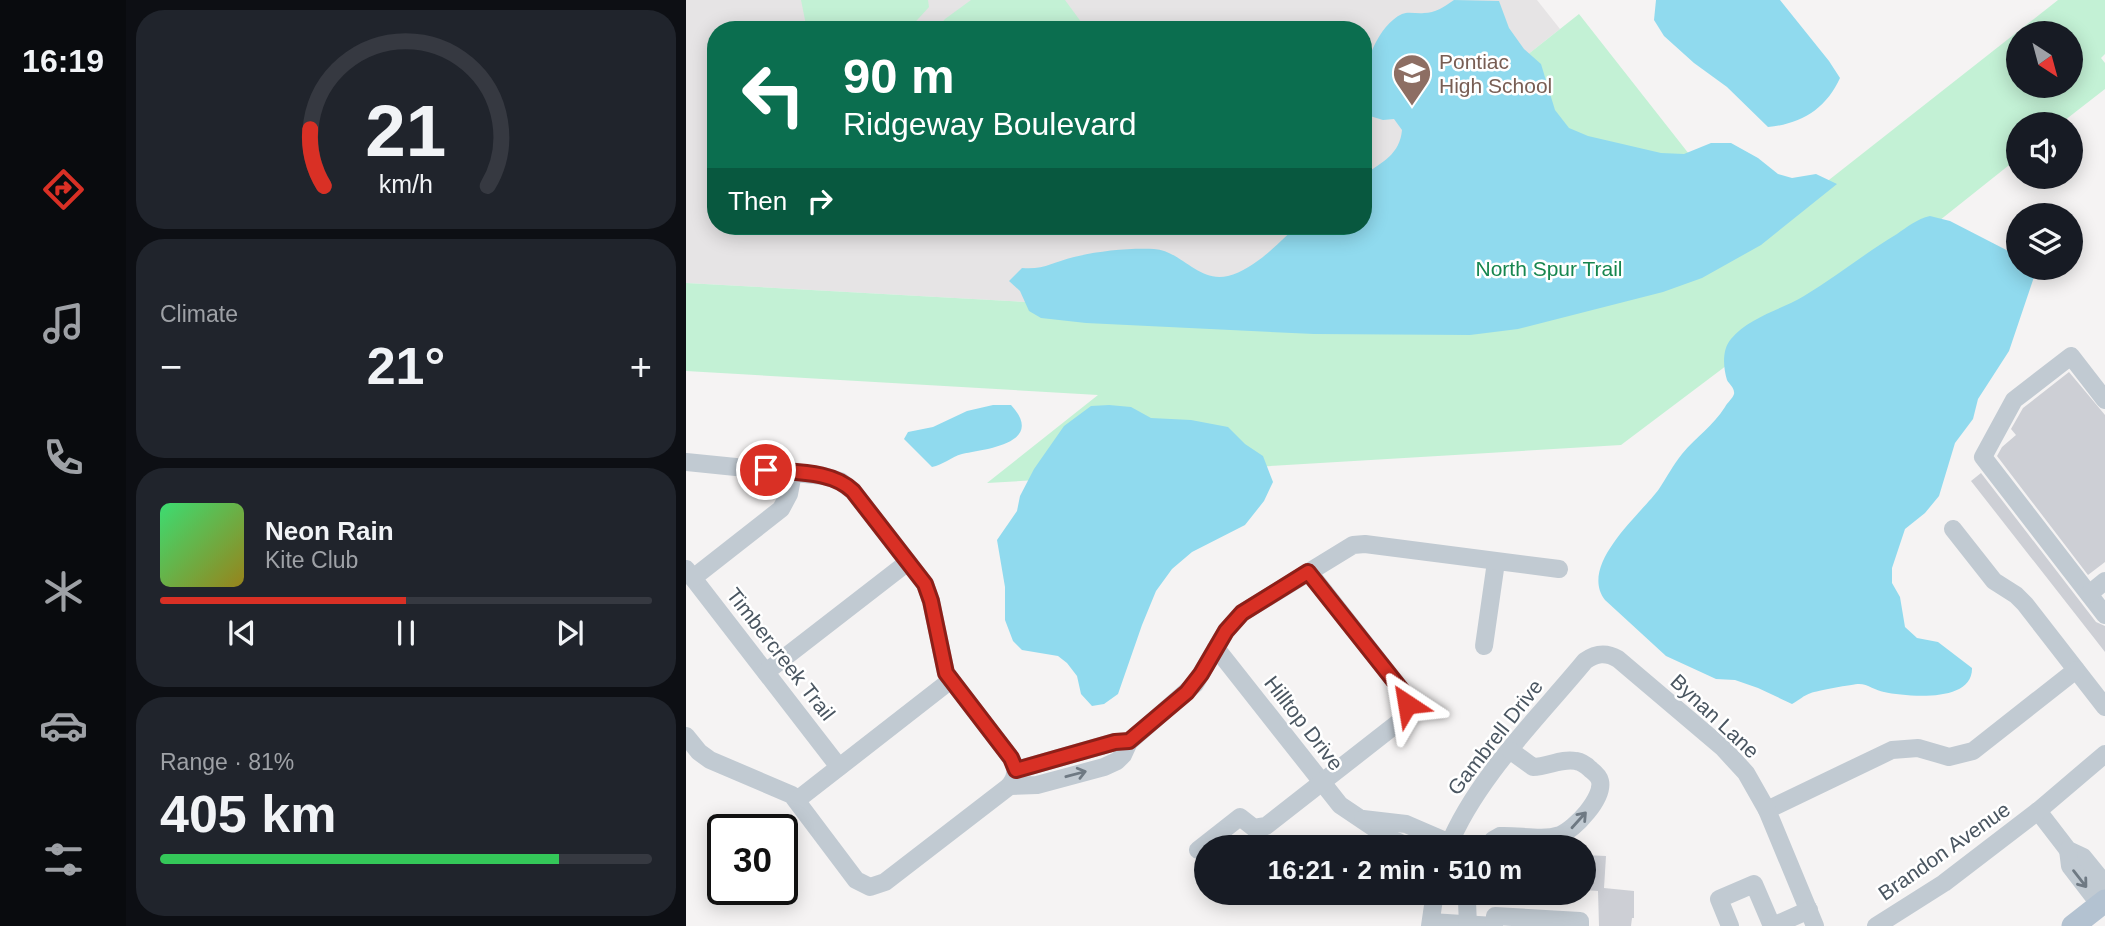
<!DOCTYPE html>
<meta charset="utf-8">
<style>
:root{--surface:#171b24;--page:#20242c;--text:#f1f3f6;--muted:#9ea1a6;--line:#363941;--accent:#d93025}
body{margin:0;font-family:Arial,sans-serif;background:var(--page);color:var(--text);height:100vh;display:flex;flex-direction:column;font-size:26px;white-space:nowrap}
*{box-sizing:border-box;margin:0}
p{font-size:23px;color:var(--muted)}
.icon{flex:none;width:38px;height:38px;fill:none;stroke:currentColor;stroke-width:2;stroke-linecap:round;stroke-linejoin:round}
.map{position:relative;flex:1;overflow:hidden}
.side{display:flex;flex-direction:column;gap:10px;padding:10px;background:#0d0f14;width:560px}
.side>*{flex:none}
.hud{position:absolute;left:21px;top:21px;width:665px;height:214px;border-radius:28px;box-shadow:0 4px 18px #0003;background:#0b6e4f;color:#fff;overflow:hidden}
.needle{width:46px;rotate:144deg}
.fabs{position:absolute;left:1320px;top:21px;display:grid;gap:14px}
.fabs a{display:grid;place-items:center;width:77px;height:77px;border-radius:50%;background:var(--surface);box-shadow:0 4px 18px #0003;font-size:35px}
.speed{position:absolute;left:21px;top:814px;display:flex;gap:14px;font-size:35px;font-weight:700;text-align:center}
.speed>*{display:grid;place-content:center;width:91px;height:91px;border-radius:50%;background:var(--surface);box-shadow:0 4px 18px #0003;line-height:1}
.speed .limit{border:4px solid #111;border-radius:10px;background:#fff;color:#111}
.pin{position:absolute;display:grid;place-items:center;width:60px;height:60px;color:#fff;margin:-30px;border:4px solid #fff;border-radius:50%;box-shadow:0 2px 7px #0007}
.me{position:absolute;width:77px;margin:-38px;rotate:327deg;stroke-linejoin:round;filter:drop-shadow(0 0 5px #0008)}
.turn{display:flex;align-items:center;gap:24px;height:147px;padding:0 21px;font-size:32px}
.turn .icon{width:91px;height:91px;stroke-width:2.5}
.turn b{display:block;font-size:49px;line-height:60px}
.then{display:flex;align-items:center;height:66px;padding:0 21px;background:#0003;gap:14px;font-size:26px}
.big{font-size:52px;font-weight:800;line-height:1.1}
.side .card{flex:1;display:flex;flex-direction:column;justify-content:center;gap:10px;min-width:0;padding:0 24px;border-radius:28px;background:var(--page)}
.side .dial{align-items:center;gap:0}
.dial svg{height:182px;overflow:visible;fill:none;stroke:var(--line);stroke-width:7;stroke-linecap:round;text-anchor:middle}
.dial text{fill:var(--text);stroke:none}
.song{display:flex;align-items:center;gap:21px}
.cover{width:84px;height:84px;border-radius:10px;background:linear-gradient(135deg,hsl(140 70% 55%),hsl(50 70% 35%))}
.played{height:7px;border-radius:4px;background:linear-gradient(90deg,var(--accent) 50%,var(--line) 50%)}
.keys{display:flex;justify-content:space-around;direction:ltr}
.heat{display:flex;justify-content:space-between;align-items:center;font-size:38px;direction:ltr}
.charge{height:10px;border-radius:5px;background:linear-gradient(90deg,#34c759 81%,var(--line) 0)}
.trip{position:absolute;left:508px;top:835px;width:402px;height:70px;border-radius:35px;background:var(--surface);box-shadow:0 4px 18px #0003;font-weight:800;line-height:70px;text-align:center}
main{display:flex;flex:1;min-height:0}
.dock{display:flex;flex-direction:column;width:126px;justify-content:space-around;align-items:center;background:#090b0e;color:var(--muted)}
.dock .icon{width:49px;height:49px}
.dock .active{color:var(--accent)}
.dock b{font-size:32px;color:var(--text)}
.map>svg:first-child{display:block}
</style>
<main>
<nav class="dock">
<b>16:19</b>
<svg class="icon active" aria-label="directions" viewBox="0 0 24 24"><path d="M12 3l9 9-9 9-9-9zM9 14v-3h6M13 9l2 2-2 2"/></svg>
<svg class="icon" aria-label="music" viewBox="0 0 24 24"><path d="M9 18V5l10-2v13"/><circle cx="6" cy="18" r="3"/><circle cx="16" cy="16" r="3"/></svg>
<svg class="icon" aria-label="phone" viewBox="0 0 24 24"><path d="M5 4h4l2 5-3 2q2 4 5 5l2-3 5 2v4C11 20 4 13 5 4z"/></svg>
<svg class="icon" aria-label="climate" viewBox="0 0 24 24"><path d="M12 3v18M4 7l16 10M4 17L20 7"/></svg>
<svg class="icon" aria-label="car" viewBox="0 0 24 24"><path d="M5 17H2v-5l4-1 3-4h7l3 4 3 1v5h-3M9 17h6M6 11h13"/><circle cx="7" cy="17" r="2"/><circle cx="17" cy="17" r="2"/></svg>
<svg class="icon" aria-label="filters" viewBox="0 0 24 24"><path d="M4 7h16M4 17h16"/><circle cx="9" cy="7" r="2"/><circle cx="15" cy="17" r="2"/></svg>
</nav>
<section class="side">
<div class="card dial"><svg viewBox="0 0 100 80">
<path d="M14 69A42 42 0 1 1 86 69"/>
<path d="M14 69A42 42 0 0 1 8 44" stroke="#d93025"/>
<text x="50" y="56" font-size="32" font-weight="700">21</text>
<text x="50" y="72" font-size="11">km/h</text>
</svg></div>
<div class="card"><p>Climate</p>
<div class="heat"><a>−</a><b class="big">21°</b><a>+</a></div>
</div>
<div class="card">
<div class="song"><i class="cover"></i><div><b>Neon Rain</b><p>Kite Club</p></div></div>
<div class="played"></div>
<div class="keys"><svg class="icon" aria-label="previous" viewBox="0 0 24 24"><path d="M18 5L8 12l10 7zM5 5v14"/></svg><svg class="icon" aria-label="pause" viewBox="0 0 24 24"><path d="M8 5v14M16 5v14"/></svg><svg class="icon" aria-label="next" viewBox="0 0 24 24"><path d="M6 5l10 7-10 7zM19 5v14"/></svg></div>
</div>
<div class="card"><p>Range · 81%</p><b class="big">405 km</b><div class="charge"></div></div>
</section>
<div class="map">
<svg width="1419" height="926" viewBox="0 0 1419 926">
<rect width="100%" height="100%" fill="#f5f3f3"/>
<!-- education -->
<path fill="#e6e4e5" d="M0,0H851L874,29L677,185V30H30V226H626L518,312L0,283Z"/>
<!-- green -->
<g fill="#c3f1d5" fill-rule="evenodd">
<path d="M115,0H242L243,7L222,30H121Z"/>
<path d="M285,0H379L401,30H250L259,19Z"/>
<path d="M1372,0H1419V54L1415,58L1419,63V89L1374,124H1332V158L1131,318L1121,305L935,445L301,483L412,395L0,371V283L518,312L677,226V185L893,14L1069,238ZM1332,33H1384V86H1332Z"/>
</g>
<!-- water -->
<g fill="#90daee">
<path d="M768,0L813,1L823,28L838,49L855,64L869,110L883,128L902,136L975,153L998,154L1025,143H1045L1072,158L1092,174L1106,178L1130,174L1151,184L1075,245L1016,278L977,292L832,329L784,335L628,334L400,323L355,318L343,311L334,291L323,281L336,268C358,270 367,262 388,257C413,251 442,248 468,249C496,251 512,283 542,276C569,269 591,244 611,226H677V175C696,163 714,154 716,130L708,119L697,120L684,116C682,112 678,107 677,101C673,75 690,26 716,14C723,11 730,14 738,13C749,13 758,7 768,0Z"/>
<path d="M970,0H1094L1143,61L1154,78C1140,109 1115,124 1082,127L1041,87L1008,63L978,36L968,20Z"/>
<path d="M1244,216L1264,221L1332,256V268H1351L1323,351L1292,399L1287,419L1269,443L1253,496L1239,513L1219,529L1206,568V583L1214,597L1219,627L1231,638L1252,642L1286,668C1287,703 1222,697 1198,692C1190,691 1182,684 1173,684C1167,684 1130,691 1125,693C1118,695 1112,701 1106,704L1072,688L1049,680L1030,679L980,656L919,600C892,565 955,514 973,489C981,477 987,465 996,454C1011,436 1027,426 1039,407C1041,403 1047,398 1048,394C1049,388 1043,384 1041,380C1037,367 1036,349 1045,339C1063,317 1095,310 1118,296C1150,277 1179,253 1211,234C1221,227 1231,219 1244,216Z"/>
<path d="M307,405H325C360,443 301,449 276,454C265,457 257,465 246,467L218,439L222,432L247,427L281,411Z"/>
<path d="M423,405L445,407L465,418L505,420L542,427L559,444L577,456L587,482L578,501L559,525L506,552L486,569L470,591L456,625L432,694L418,704L406,706L395,694L391,676L381,663L372,656L336,650L327,641L319,620V587L311,540L331,511L334,496L348,469L378,426L405,406Z"/>
</g>
<!-- building -->
<g fill="#cdcfd5">
<path d="M1383,372L1419,415V562L1402,575L1311,456L1316,447L1330,435L1325,429L1337,408Z"/>
<path d="M1295,473L1410,622L1419,626V652L1285,481Z"/>
<path d="M898,855L920,856L918,888L948,891V918H946L945,926H913L912,891L898,890Z"/>
</g>
<g fill="none" stroke-linecap="round" stroke-linejoin="round">
<!-- minor -->
<g stroke="#c1cad2" stroke-width="18">
<path d="M1419,400L1385,356L1328,400L1297,457L1419,615"/>
<path d="M0,462L138,476L154,481L167,491L239,584L245,601L260,673L325,758C332,769 330,780 321,788L199,882L184,887L170,880L106,795L24,760L13,752L0,736"/>
<path d="M1267,529L1308,581L1330,595L1339,604L1419,707"/>
<path d="M0,569L153,767"/>
<path d="M7,578L95,509L103,494L107,473"/>
<path d="M1403,594L1419,581"/>
<path d="M798,646L810,562"/>
<path d="M530,648L654,805L703,838L724,847"/>
<path d="M80,672L222,562"/>
<path d="M330,770L429,742H443"/>
<path d="M324,786L351,785L418,767L431,761L437,755L443,742L509,684L540,631L556,613L667,545L679,544L873,569"/>
<path d="M111,800L265,680"/>
<path d="M1081,810L1206,750L1232,748L1263,757L1287,751L1390,670"/>
<path d="M1352,811L1382,850L1397,857L1419,884"/>
<path d="M677,819L720,824L764,843"/>
<path d="M762,847C790,778 852,718 899,661C910,653 920,652 932,659L1037,748L1060,773L1081,810L1129,926"/>
<path d="M803,847L807,840L814,836C834,835 855,841 874,835C889,829 918,798 914,781C913,776 908,772 904,769C900,765 896,762 890,761C875,758 862,767 847,767L825,751"/>
<path d="M512,850L554,817L568,828L580,826L713,722C722,713 723,703 717,692L623,572"/>
<path d="M1382,850L1384,866L1414,905"/>
<path d="M745,922L808,926"/>
<path d="M744,926L749,892"/>
<path d="M782,926L781,901L785,892"/>
<path d="M808,926L809,916L894,921V926"/>
<path d="M1044,926L1033,899L1068,884L1086,926"/>
<path d="M1087,926L1123,910"/>
<path d="M1190,926L1258,883L1352,811L1419,754"/>
</g>
<!-- major -->
<path stroke="#b3c2d1" stroke-width="23" d="M1387,926L1419,901"/>
</g>
<!-- one-way arrows -->
<defs><path id="oneway-shaft" d="M-6 0H5M1.5-3L5.5 0L1.5 3" fill="none" stroke-width="1.6" stroke-linecap="round" stroke-linejoin="round" transform="scale(1.75)"/></defs>
<g stroke="#6e7983">
<use href="#oneway-shaft" transform="translate(390 774) rotate(-15)"/>
<use href="#oneway-shaft" transform="translate(893 820) rotate(-48)"/>
<use href="#oneway-shaft" transform="translate(1394 879) rotate(52)"/>
</g>
<g fill="none" stroke-linecap="round" stroke-linejoin="round">
<!-- route casing -->
<g stroke="#8d1f18" stroke-width="18">
<path id="route" d="M80,470C109,473 145,470 167,491L239,584L245,601L260,673L325,758L330,770L429,742L443,741L501,692L515,674L540,631L556,613L622,572L717,692L721,704"/>
</g>
<!-- route -->
<use href="#route" stroke="#d93025" stroke-width="12"/>
</g>
<!-- icons -->
<defs>
<g id="school-pin" transform="scale(2.0125)"><path d="M0 17L-7.5 6A9.5 9.5 0 1 1 7.5 6Z" fill="#8d6e63" stroke="#fff"/><path d="M0-5L7-2L0 1L-7-2ZM-4 1L0 2.5L4 1V4Q0 6-4 4Z" fill="#fff"/></g>
</defs>
<g fill-rule="evenodd">
<use href="#school-pin" x="726" y="73"/>
</g>
<g text-anchor="middle" dominant-baseline="central" stroke-width="5" stroke-linejoin="round" paint-order="stroke">
<!-- education labels -->
<g font-size="21" fill="#785e54" stroke="#fff" text-anchor="start">
<text x="753" y="61">Pontiac<tspan x="753" dy="24">High School</tspan></text>
</g>
<!-- park labels -->
<g font-size="21" fill="#17864f" stroke="#fff">
<text x="863" y="268">North Spur Trail</text>
</g>
<!-- street labels -->
<g font-size="21" fill="#4a5661" stroke="#fff">
<text transform="translate(95 654) rotate(52)">Timbercreek Trail</text>
<text transform="translate(1029 716) rotate(43)">Bynan Lane</text>
<text transform="translate(618 723) rotate(52)">Hilltop Drive</text>
<text transform="translate(809 737) rotate(-52)">Gambrell Drive</text>
<text transform="translate(1258 851) rotate(-35)">Brandon Avenue</text>
</g>
</g>
</svg>
<div class="fabs">
<a><svg class="needle" viewBox="-14 -14 28 28"><path d="M0-13l5 13h-10z" fill="#e53935"/><path d="M0 13l5-13h-10z" fill="#9ea1a6"/></svg></a>
<a><svg class="icon" aria-label="sound" viewBox="0 0 24 24"><path d="M4 9h4l5-4v14l-5-4H4zM17 9q2 3 0 6"/></svg></a>
<a><svg class="icon" aria-label="layers" viewBox="0 0 24 24"><path d="M12 4l9 5-9 5-9-5zM3 14l9 5 9-5"/></svg></a>
</div>
<div class="speed"><div class="limit">30</div></div>
<div class="pin" style="left:80px;top:470px;background:#d93025"><svg class="icon" aria-label="arrive" viewBox="0 0 24 24"><path d="M6 21V4h12l-3 4 3 4H6"/></svg></div>
<svg class="me" style="left:721px;top:704px" viewBox="-20 -20 40 40"><path d="M0-17L14 15 0 8-14 15z" fill="#d93025" stroke="#fff" stroke-width="4"/></svg>
<div class="trip">16:21 · 2 min · 510 m</div>
<div class="hud">
<div class="turn"><svg class="icon" aria-label="left" viewBox="0 0 24 24"><path d="M17 20v-9H6M10 6l-5 5 5 5"/></svg><div><b>90 m</b>Ridgeway Boulevard</div></div>
<div class="then">Then<svg class="icon" aria-label="right" viewBox="0 0 24 24"><path d="M7 20v-9h11M14 6l5 5-5 5"/></svg></div>
</div>
</div>
</main>
